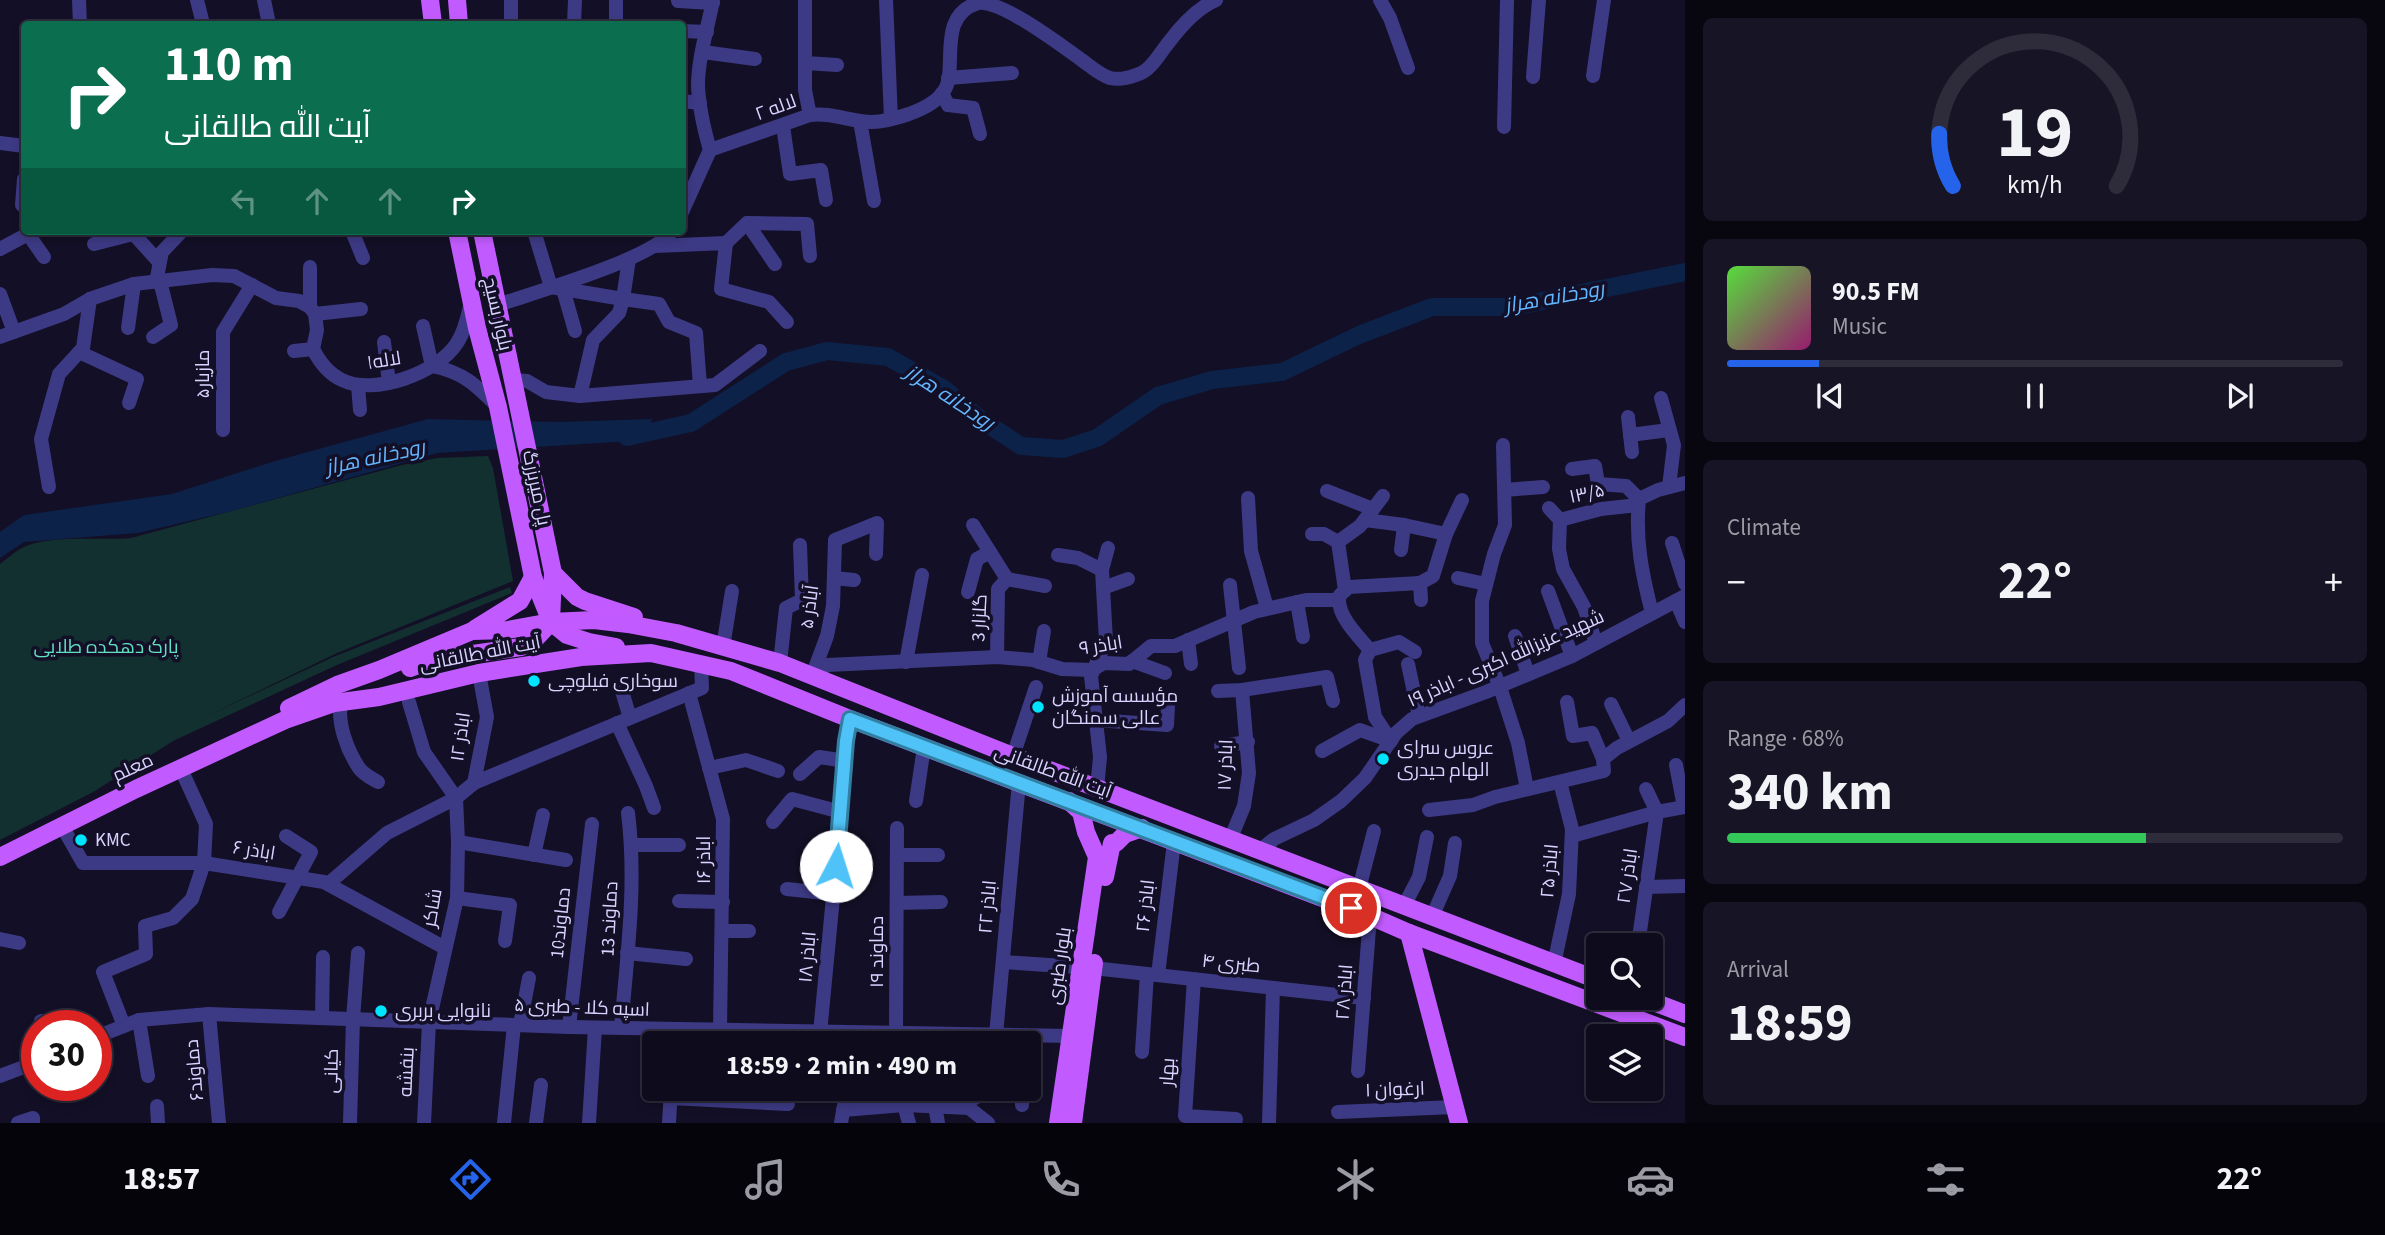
<!DOCTYPE html>
<meta charset="utf-8">
<style>
:root{--surface:#0e0b1c;--page:#171425;--text:#f1f3f6;--muted:#9b9ba3;--line:#2e2b3b;--accent:#2563eb}
body{margin:0;font-family:"Source Sans 3",Cairo,sans-serif;background:var(--page);color:var(--text);height:100vh;display:flex;flex-direction:column;font-size:26px;white-space:nowrap}
*{box-sizing:border-box;margin:0}
p{font-size:23px;color:var(--muted)}
.icon{flex:none;width:38px;height:38px;fill:none;stroke:currentColor;stroke-width:2;stroke-linecap:round;stroke-linejoin:round}
.map{position:relative;flex:1;overflow:hidden}
.drawer{display:flex;flex-direction:column;gap:18px;padding:18px;background:#08060f;width:700px}
.drawer>*{flex:none}
.hud{position:absolute;left:21px;top:21px;width:665px;height:214px;border-radius:7px;box-shadow:0 4px 10px #0003,0 0 0 2px var(--line);background:#0b6e4f;color:#fff;overflow:hidden}
.fabs{position:absolute;left:1586px;top:933px;display:grid;gap:14px}
.fabs a{display:grid;place-items:center;width:77px;height:77px;border-radius:7px;background:var(--surface);box-shadow:0 4px 10px #0003,0 0 0 2px var(--line);font-size:35px}
.speed{position:absolute;left:21px;top:1010px;display:flex;gap:14px;font-size:35px;font-weight:700;text-align:center}
.speed>*{display:grid;place-content:center;width:91px;height:91px;border-radius:50%;background:var(--surface);box-shadow:0 4px 10px #0003,0 0 0 2px var(--line);line-height:1}
.speed .limit{border:10px solid #d22;background:#fff;color:#111}
.pin{position:absolute;display:grid;place-items:center;width:60px;height:60px;color:#fff;margin:-30px;border:4px solid #fff;border-radius:50%;box-shadow:0 2px 7px #0007}
.me{position:absolute;width:77px;margin:-38px;rotate:5deg;stroke-linejoin:round;filter:drop-shadow(0 0 5px #0008)}
.turn{display:flex;align-items:center;gap:24px;height:147px;padding:0 28px;font-size:32px}
.turn .icon{width:91px;height:91px;stroke-width:2.5}
.turn b{display:block;font-size:49px;line-height:60px}
.lanes{display:flex;align-items:center;height:66px;padding:0 28px;background:#0003;justify-content:center;gap:35px;direction:ltr}
.lanes .off{opacity:.35}
.big{font-size:52px;font-weight:700;line-height:1.1}
.drawer .card{flex:1;display:flex;flex-direction:column;justify-content:center;gap:10px;min-width:0;padding:0 24px;border-radius:10px;background:var(--page)}
.drawer .dial{align-items:center;gap:0}
.dial svg{height:182px;overflow:visible;fill:none;stroke:var(--line);stroke-width:7;stroke-linecap:round;text-anchor:middle}
.dial text{fill:var(--text);stroke:none}
.song{display:flex;align-items:center;gap:21px}
.cover{width:84px;height:84px;border-radius:10px;background:linear-gradient(135deg,hsl(110 70% 55%),hsl(320 70% 35%))}
.played{height:7px;border-radius:4px;background:linear-gradient(90deg,var(--accent) 15%,var(--line) 15%)}
.keys{display:flex;justify-content:space-around;direction:ltr}
.heat{display:flex;justify-content:space-between;align-items:center;font-size:38px;direction:ltr}
.charge{height:10px;border-radius:5px;background:linear-gradient(90deg,#34c759 68%,var(--line) 0)}
.trip{position:absolute;left:642px;top:1031px;width:399px;height:70px;border-radius:7px;background:var(--surface);box-shadow:0 4px 10px #0003,0 0 0 2px var(--line);font-weight:700;line-height:70px;text-align:center}
.tabs{display:flex;height:112px;justify-content:space-around;align-items:center;background:#06040b;color:var(--muted)}
.tabs .icon{width:49px;height:49px}
.tabs .on{color:var(--accent)}
.tabs b{font-size:32px;color:var(--text)}
main{display:flex;flex:1;min-height:0}
.map>svg:first-child{display:block}
</style>
<main>
<div class="map">
<svg width="1685" height="1123" viewBox="0 0 1685 1123">
<rect width="100%" height="100%" fill="#130f26"/>
<!-- green -->
<path fill="#12302f" d="M488,456L493,468L513,581L337,653L205,717L333,657L510,587L512,593L337,665L173,741L95,791L0,840V564C7,559 14,552 22,548C48,534 100,541 131,538L402,465L437,458Z"/>
<!-- water -->
<path fill="#0c2248" d="M428,419L559,422L652,419L647,440L438,453L232,511L138,533L24,542L0,558V532L24,515L172,494L275,461Z"/>
<g fill="none" stroke-linecap="round" stroke-linejoin="round">
<!-- river -->
<path stroke="#0c2248" stroke-width="18" d="M627,437L691,423L786,362L827,351L888,357L944,389L980,419L1021,446L1063,449L1097,438L1158,396L1212,380L1282,372L1359,335L1432,307H1513L1685,272"/>
<!-- minor -->
<g stroke="#3d3a85" stroke-width="14">
<path d="M79,0L80,24"/>
<path d="M197,0L203,24"/>
<path d="M264,0L269,24"/>
<path d="M616,0V24"/>
<path d="M805,0V90L810,115"/>
<path d="M886,0L891,119"/>
<path d="M1380,0L1390,18L1408,68"/>
<path d="M678,1L713,3"/>
<path d="M511,24V0"/>
<path d="M574,24L575,0"/>
<path d="M682,31L707,32"/>
<path d="M703,52L755,59"/>
<path d="M805,63L837,65"/>
<path d="M1593,76L1604,0"/>
<path d="M1533,77L1539,0"/>
<path d="M948,78L1012,73"/>
<path d="M942,93L948,105L973,108L980,134"/>
<path d="M682,101L700,103"/>
<path d="M860,121L874,201"/>
<path d="M783,126L790,174L821,170L826,200"/>
<path d="M1504,127L1507,0"/>
<path d="M0,143L24,146"/>
<path d="M710,150L810,115C832,112 850,122 872,122C884,122 897,118 909,114C920,110 937,102 944,91C959,69 935,16 978,3C1002,0 1062,46 1083,61C1090,66 1100,75 1110,78C1118,80 1128,78 1136,75C1151,71 1159,54 1169,42C1181,26 1197,8 1216,0"/>
<path d="M710,150C704,129 699,108 698,86C698,57 708,28 713,0"/>
<path d="M22,205L24,179"/>
<path d="M682,212L710,150"/>
<path d="M747,223L775,264"/>
<path d="M131,231L159,262"/>
<path d="M352,231L363,258"/>
<path d="M534,231L551,287L623,299L629,259"/>
<path d="M726,243L747,223L807,224L810,256"/>
<path d="M94,244L133,234"/>
<path d="M655,246L726,243L721,289L769,302L787,322"/>
<path d="M0,249L28,234L44,257"/>
<path d="M310,267V307"/>
<path d="M156,282L162,252L182,231"/>
<path d="M563,289L575,331"/>
<path d="M0,294L14,332"/>
<path d="M498,305C535,292 653,259 672,231"/>
<path d="M315,314L361,309"/>
<path d="M423,326L432,366"/>
<path d="M128,328L134,284"/>
<path d="M0,337L64,314L90,299L134,284L212,275L234,276L276,298L299,301L310,307L315,314L317,330L313,349"/>
<path d="M153,337L171,325L160,281"/>
<path d="M384,342L389,383"/>
<path d="M313,349C319,361 329,374 342,380C374,396 438,373 457,343C465,331 468,315 471,302"/>
<path d="M294,351L313,349"/>
<path d="M79,352L137,379L129,403"/>
<path d="M432,366C463,372 476,385 498,407"/>
<path d="M514,380L527,381L546,392L580,396L715,385L760,351"/>
<path d="M358,385L360,410"/>
<path d="M580,396L593,340L619,313L623,299L659,304L669,322L696,333L700,386"/>
<path d="M1661,398L1674,445L1669,487"/>
<path d="M1628,417L1632,452"/>
<path d="M223,430V332L252,285"/>
<path d="M1630,435L1669,430"/>
<path d="M1503,445L1505,525L1494,554L1482,601V643L1500,687L1518,743L1527,789"/>
<path d="M1572,469L1595,466L1598,484L1626,486L1639,499"/>
<path d="M49,487L41,439L59,374L83,348L90,299"/>
<path d="M1505,490L1543,487"/>
<path d="M1327,491L1373,509"/>
<path d="M1248,498L1251,551L1267,608"/>
<path d="M1549,508L1560,520L1601,509L1638,505"/>
<path d="M1365,520L1404,525L1446,534"/>
<path d="M1560,520L1559,549L1563,569L1584,607L1596,643"/>
<path d="M973,525L1007,579"/>
<path d="M1312,534H1324L1338,542"/>
<path d="M1672,543L1685,584"/>
<path d="M1401,550L1404,525"/>
<path d="M1058,555L1078,558L1102,570"/>
<path d="M834,578L854,580"/>
<path d="M1458,578L1486,584"/>
<path d="M1230,585L1239,668"/>
<path d="M1103,588L1128,579"/>
<path d="M1345,590L1338,542L1360,526L1383,496"/>
<path d="M1548,591L1572,656"/>
<path d="M968,592L977,559L990,552"/>
<path d="M1340,595L1349,587L1420,583"/>
<path d="M1339,600C1339,618 1359,637 1370,650"/>
<path d="M1421,600L1420,583L1433,576L1446,534L1462,500"/>
<path d="M1676,601L1685,622"/>
<path d="M1297,602L1303,637"/>
<path d="M1652,613C1642,574 1635,540 1639,499L1658,490L1685,483"/>
<path d="M1515,636L1528,674"/>
<path d="M1188,640L1191,664"/>
<path d="M723,647L732,591"/>
<path d="M997,657L998,589L1007,579L1045,586"/>
<path d="M1132,661L1165,673"/>
<path d="M906,662L922,575"/>
<path d="M1039,662L1044,631"/>
<path d="M780,663L786,608L802,600L800,545"/>
<path d="M1408,664L1419,716"/>
<path d="M812,676L827,665L997,657L1033,660L1062,669L1092,670L1104,663L1129,664L1151,646H1175L1254,612L1306,600H1339"/>
<path d="M812,676L827,636L833,606L835,540L877,523L876,554"/>
<path d="M622,691L630,718"/>
<path d="M1218,691L1242,690L1327,677L1333,701"/>
<path d="M689,693L723,819L720,1030"/>
<path d="M341,702C337,723 347,750 359,768C363,774 371,778 378,782"/>
<path d="M409,702L424,752L456,798"/>
<path d="M1567,702L1573,736L1592,733L1603,759"/>
<path d="M1611,704L1629,741"/>
<path d="M1095,720L1167,725L1168,706"/>
<path d="M617,723L646,786L654,808"/>
<path d="M1391,741L1375,717L1365,660L1370,650L1399,642L1415,652"/>
<path d="M1221,746L1248,742"/>
<path d="M1322,751L1360,730L1391,741"/>
<path d="M1013,756L1036,687"/>
<path d="M1676,765L1684,807"/>
<path d="M709,768L746,760L778,771"/>
<path d="M800,774L819,757L846,761"/>
<path d="M474,783L702,688L701,663"/>
<path d="M1097,789L1100,757L1091,676L1106,641L1102,570L1108,548"/>
<path d="M916,801L924,747"/>
<path d="M1429,810L1473,805L1495,797L1604,771L1603,759L1617,748L1668,721L1685,705"/>
<path d="M773,822L792,799L841,812"/>
<path d="M62,826L83,863H204L324,882L445,948"/>
<path d="M1572,836L1657,812L1685,807"/>
<path d="M1230,840L1244,806L1249,773L1242,690"/>
<path d="M458,842L566,860"/>
<path d="M632,845H679"/>
<path d="M1259,851L1274,839L1314,820L1341,801L1365,778L1396,733L1412,719L1486,692L1572,656L1685,596"/>
<path d="M534,855L543,815"/>
<path d="M897,855H938"/>
<path d="M328,884L387,833L456,798L474,783L487,717L479,673"/>
<path d="M1646,887L1685,886"/>
<path d="M787,889L834,894"/>
<path d="M1359,889L1374,831"/>
<path d="M457,898L510,905L505,941"/>
<path d="M679,901L723,902"/>
<path d="M897,903L941,902"/>
<path d="M1404,906L1419,877L1427,837"/>
<path d="M279,912L311,852L286,836"/>
<path d="M1432,917L1450,876L1455,843"/>
<path d="M722,931H749"/>
<path d="M0,939L19,943"/>
<path d="M1638,945L1657,812L1646,789"/>
<path d="M627,953L686,959"/>
<path d="M1003,962L1093,968L1364,998"/>
<path d="M1554,964L1569,894L1572,829L1560,782"/>
<path d="M1158,975L1174,842"/>
<path d="M1194,979L1185,1116L1236,1119L1235,1123"/>
<path d="M209,1014L219,1123"/>
<path d="M322,1018L323,957"/>
<path d="M139,1020L148,1076"/>
<path d="M41,1021L42,1026"/>
<path d="M520,1025L529,978"/>
<path d="M124,1026L103,972L146,954L145,926L173,918L192,899L204,863L206,824L181,769"/>
<path d="M569,1027L592,824"/>
<path d="M621,1028C627,957 637,884 628,813"/>
<path d="M820,1033L846,761V742L850,719"/>
<path d="M896,1034L897,828"/>
<path d="M996,1035L1019,782"/>
<path d="M96,1037L139,1020L209,1014L569,1027L1071,1036"/>
<path d="M1142,1052L1147,974"/>
<path d="M1358,1071L1370,916"/>
<path d="M0,1076L37,1062"/>
<path d="M54,1085L55,1087"/>
<path d="M671,1098L788,1104"/>
<path d="M975,1098V1088"/>
<path d="M904,1105L909,1123"/>
<path d="M1022,1105V1088"/>
<path d="M157,1106L158,1123"/>
<path d="M935,1106L938,1123"/>
<path d="M843,1110L904,1105L969,1108L988,1123"/>
<path d="M1338,1112L1454,1107"/>
<path d="M18,1123L33,1118V1123"/>
<path d="M350,1123L353,1019L358,953"/>
<path d="M424,1123L429,1022L457,898L458,842L456,798"/>
<path d="M504,1123L514,1025"/>
<path d="M536,1123L541,1085"/>
<path d="M589,1123L595,1028"/>
<path d="M669,1123L671,1089"/>
<path d="M841,1123L847,1088"/>
<path d="M1269,1123L1273,988"/>
</g>
<!-- major -->
<g stroke="#c25bff" stroke-width="18">
<path d="M430,0L433,24"/>
<path d="M457,0L459,24"/>
<path d="M457,231L477,328L498,407L533,577L551,622L567,635L589,642L616,647"/>
<path d="M553,573L577,597L585,601L634,617"/>
<path d="M475,629L520,601L533,577"/>
<path d="M410,668L431,660L521,647L536,638L551,622L553,573L482,231"/>
<path d="M289,708L337,685L379,670L472,631L508,630L551,622L594,620L628,624L676,633L780,663L1013,756L1598,980"/>
<path d="M0,857L136,789L285,720L334,703L379,697L479,673L581,657L651,653L731,671L850,719L1370,916L1409,933L1685,1037"/>
<path d="M1105,877L1112,843H1116L1125,834L1142,828"/>
<path d="M1409,933L1459,1123"/>
<path d="M1643,998L1685,1014"/>
<path d="M1058,1123L1097,857L1086,832L1081,812L1069,801"/>
<path d="M1073,1123L1094,963"/>
</g>
</g>
<g fill="none" stroke-linecap="round" stroke-linejoin="round">
<!-- route casing -->
<g stroke="#337fa1" stroke-width="18">
<path id="route" d="M836,866L846,741L850,719L1351,908"/>
</g>
<!-- route -->
<use href="#route" stroke="#4fc3f7" stroke-width="12"/>
</g>
<!-- markers -->
<g fill="#00e5ff" stroke="#130f26" stroke-width="2.5">
<circle cx="534" cy="681" r="7"/>
<circle cx="1038" cy="707" r="7"/>
<circle cx="1383" cy="759" r="7"/>
<circle cx="81" cy="840" r="7"/>
<circle cx="381" cy="1011" r="7"/>
</g>
<g text-anchor="middle" dominant-baseline="central" stroke-width="7" stroke-linejoin="round" paint-order="stroke">
<!-- street labels -->
<g font-size="19" fill="#d9d4ff" stroke="#130f26">
<text transform="translate(776 108) rotate(-20)">لاله ۲</text>
<text transform="translate(497 314) rotate(77)">بلوار بسیج</text>
<text transform="translate(384 361) rotate(-9)">لاله۱</text>
<text transform="translate(203 374) rotate(-90)">مازیار۵</text>
<text transform="translate(536 488) rotate(78)">پل میربزرگ</text>
<text transform="translate(1587 494) rotate(-12)">۱۳/۵</text>
<text transform="translate(810 607) rotate(-82)">آباذر ۵</text>
<text transform="translate(980 618) rotate(-87)">گلزار 3</text>
<text transform="translate(1101 646) rotate(-9)">اباذر ۹</text>
<text transform="translate(480 654) rotate(-11)">آیت الله طالقانی</text>
<text transform="translate(1506 659) rotate(-24)">شهید عزیزالله اکبری - اباذر ۱۹</text>
<text transform="translate(461 737) rotate(-82)">اباذر ۱۲</text>
<text transform="translate(1226 765) rotate(-88)">اباذر ۱۷</text>
<text transform="translate(133 768) rotate(-25)">معلم</text>
<text transform="translate(1053 772) rotate(20)">آیت الله طالقانی</text>
<text transform="translate(254 851) rotate(9)">اباذر ۶</text>
<text transform="translate(704 860) rotate(-90)">اباذر ۱۶</text>
<text transform="translate(1550 871) rotate(-85)">اباذر ۲۵</text>
<text transform="translate(1628 876) rotate(-82)">اباذر ۲۷</text>
<text transform="translate(1146 906) rotate(-84)">اباذر ۲۶</text>
<text transform="translate(988 907) rotate(-85)">اباذر ۲۲</text>
<text transform="translate(433 908) rotate(-80)">شاکر</text>
<text transform="translate(610 919) rotate(-87)">دماوند 13</text>
<text transform="translate(561 923) rotate(-84)">دماوند10</text>
<text transform="translate(877 952) rotate(-90)">دماوند ۱۹</text>
<text transform="translate(808 957) rotate(-85)">اباذر ۱۸</text>
<text transform="translate(1231 964) rotate(6)">طبری ۴</text>
<text transform="translate(1060 966) rotate(-82)">بلوار طبری</text>
<text transform="translate(1345 992) rotate(-86)">اباذر ۲۸</text>
<text transform="translate(582 1008) rotate(2)">اسپه کلا - طبری ۵</text>
<text transform="translate(195 1070) rotate(-95)">دماوند۶</text>
<text transform="translate(332 1071) rotate(-89)">کیانی</text>
<text transform="translate(407 1072) rotate(-87)">بنفشه</text>
<text transform="translate(1168 1072) rotate(-86)">بهار</text>
<text transform="translate(1395 1090) rotate(-2)">ارغوان ۱</text>
</g>
<!-- park labels -->
<g font-size="19" fill="#5fe0c0" stroke="#130f26">
<text x="106" y="647">پارک دهکده طلایی</text>
</g>
<!-- poi labels -->
<g font-size="19" fill="#d9d4ff" stroke="#130f26" text-anchor="start">
<text x="548" y="681">سوخاری فیلوچی</text>
<text x="1052" y="696">مؤسسه آموزش<tspan x="1052" dy="22">عالی سمنگان</tspan></text>
<text x="1397" y="748">عروس سرای<tspan x="1397" dy="22">الهام حیدری</tspan></text>
<text x="95" y="840">KMC</text>
<text x="395" y="1011">نانوایی بربری</text>
</g>
<!-- water labels -->
<g font-size="21" font-style="italic" fill="#62b6ff" stroke="#130f26">
<text transform="translate(1554 297) rotate(-10)">رودخانه هراز</text>
<text transform="translate(950 397) rotate(33)">رودخانه هراز</text>
<text transform="translate(375 457) rotate(-12)">رودخانه هراز</text>
</g>
</g>
</svg>
<div class="fabs">
<a><svg class="icon" aria-label="search" viewBox="0 0 24 24"><circle cx="10" cy="10" r="6"/><path d="M15 15l6 6"/></svg></a>
<a><svg class="icon" aria-label="layers" viewBox="0 0 24 24"><path d="M12 4l9 5-9 5-9-5zM3 14l9 5 9-5"/></svg></a>
</div>
<div class="speed"><div class="limit">30</div></div>
<div class="pin" style="left:1351px;top:908px;background:#d93025"><svg class="icon" aria-label="arrive" viewBox="0 0 24 24"><path d="M6 21V4h12l-3 4 3 4H6"/></svg></div>
<svg class="me" style="left:836px;top:866px" viewBox="-20 -20 40 40"><circle r="19" fill="#fff"/><path d="M0-13L10 11 0 6-10 11z" fill="#4fc3f7"/></svg>
<div class="trip">18:59 · 2 min · 490 m</div>
<div class="hud">
<div class="turn"><svg class="icon" aria-label="right" viewBox="0 0 24 24"><path d="M7 20v-9h11M14 6l5 5-5 5"/></svg><div><b>110 m</b>آیت الله طالقانی</div></div>
<div class="lanes"><svg class="icon off" aria-label="left" viewBox="0 0 24 24"><path d="M17 20v-9H6M10 6l-5 5 5 5"/></svg><svg class="icon off" aria-label="ahead" viewBox="0 0 24 24"><path d="M12 20V5M6 11l6-6 6 6"/></svg><svg class="icon off" aria-label="ahead" viewBox="0 0 24 24"><path d="M12 20V5M6 11l6-6 6 6"/></svg><svg class="icon" aria-label="right" viewBox="0 0 24 24"><path d="M7 20v-9h11M14 6l5 5-5 5"/></svg></div>
</div>
</div>
<section class="drawer">
<div class="card dial"><svg viewBox="0 0 100 80">
<path d="M14 69A42 42 0 1 1 86 69"/>
<path d="M14 69A42 42 0 0 1 8 46" stroke="#2563eb"/>
<text x="50" y="56" font-size="32" font-weight="700">19</text>
<text x="50" y="72" font-size="11">km/h</text>
</svg></div>
<div class="card">
<div class="song"><i class="cover"></i><div><b>90.5 FM</b><p>Music</p></div></div>
<div class="played"></div>
<div class="keys"><svg class="icon" aria-label="previous" viewBox="0 0 24 24"><path d="M18 5L8 12l10 7zM5 5v14"/></svg><svg class="icon" aria-label="pause" viewBox="0 0 24 24"><path d="M8 5v14M16 5v14"/></svg><svg class="icon" aria-label="next" viewBox="0 0 24 24"><path d="M6 5l10 7-10 7zM19 5v14"/></svg></div>
</div>
<div class="card"><p>Climate</p>
<div class="heat"><a>−</a><b class="big">22°</b><a>+</a></div>
</div>
<div class="card"><p>Range · 68%</p><b class="big">340 km</b><div class="charge"></div></div>
<div class="card"><p>Arrival</p><b class="big">18:59</b></div>
</section>
</main>
<nav class="tabs">
<b>18:57</b>
<svg class="icon on" aria-label="directions" viewBox="0 0 24 24"><path d="M12 3l9 9-9 9-9-9zM9 14v-3h6M13 9l2 2-2 2"/></svg>
<svg class="icon" aria-label="music" viewBox="0 0 24 24"><path d="M9 18V5l10-2v13"/><circle cx="6" cy="18" r="3"/><circle cx="16" cy="16" r="3"/></svg>
<svg class="icon" aria-label="phone" viewBox="0 0 24 24"><path d="M5 4h4l2 5-3 2q2 4 5 5l2-3 5 2v4C11 20 4 13 5 4z"/></svg>
<svg class="icon" aria-label="climate" viewBox="0 0 24 24"><path d="M12 3v18M4 7l16 10M4 17L20 7"/></svg>
<svg class="icon" aria-label="car" viewBox="0 0 24 24"><path d="M5 17H2v-5l4-1 3-4h7l3 4 3 1v5h-3M9 17h6M6 11h13"/><circle cx="7" cy="17" r="2"/><circle cx="17" cy="17" r="2"/></svg>
<svg class="icon" aria-label="filters" viewBox="0 0 24 24"><path d="M4 7h16M4 17h16"/><circle cx="9" cy="7" r="2"/><circle cx="15" cy="17" r="2"/></svg>
<b>22°</b>
</nav>
